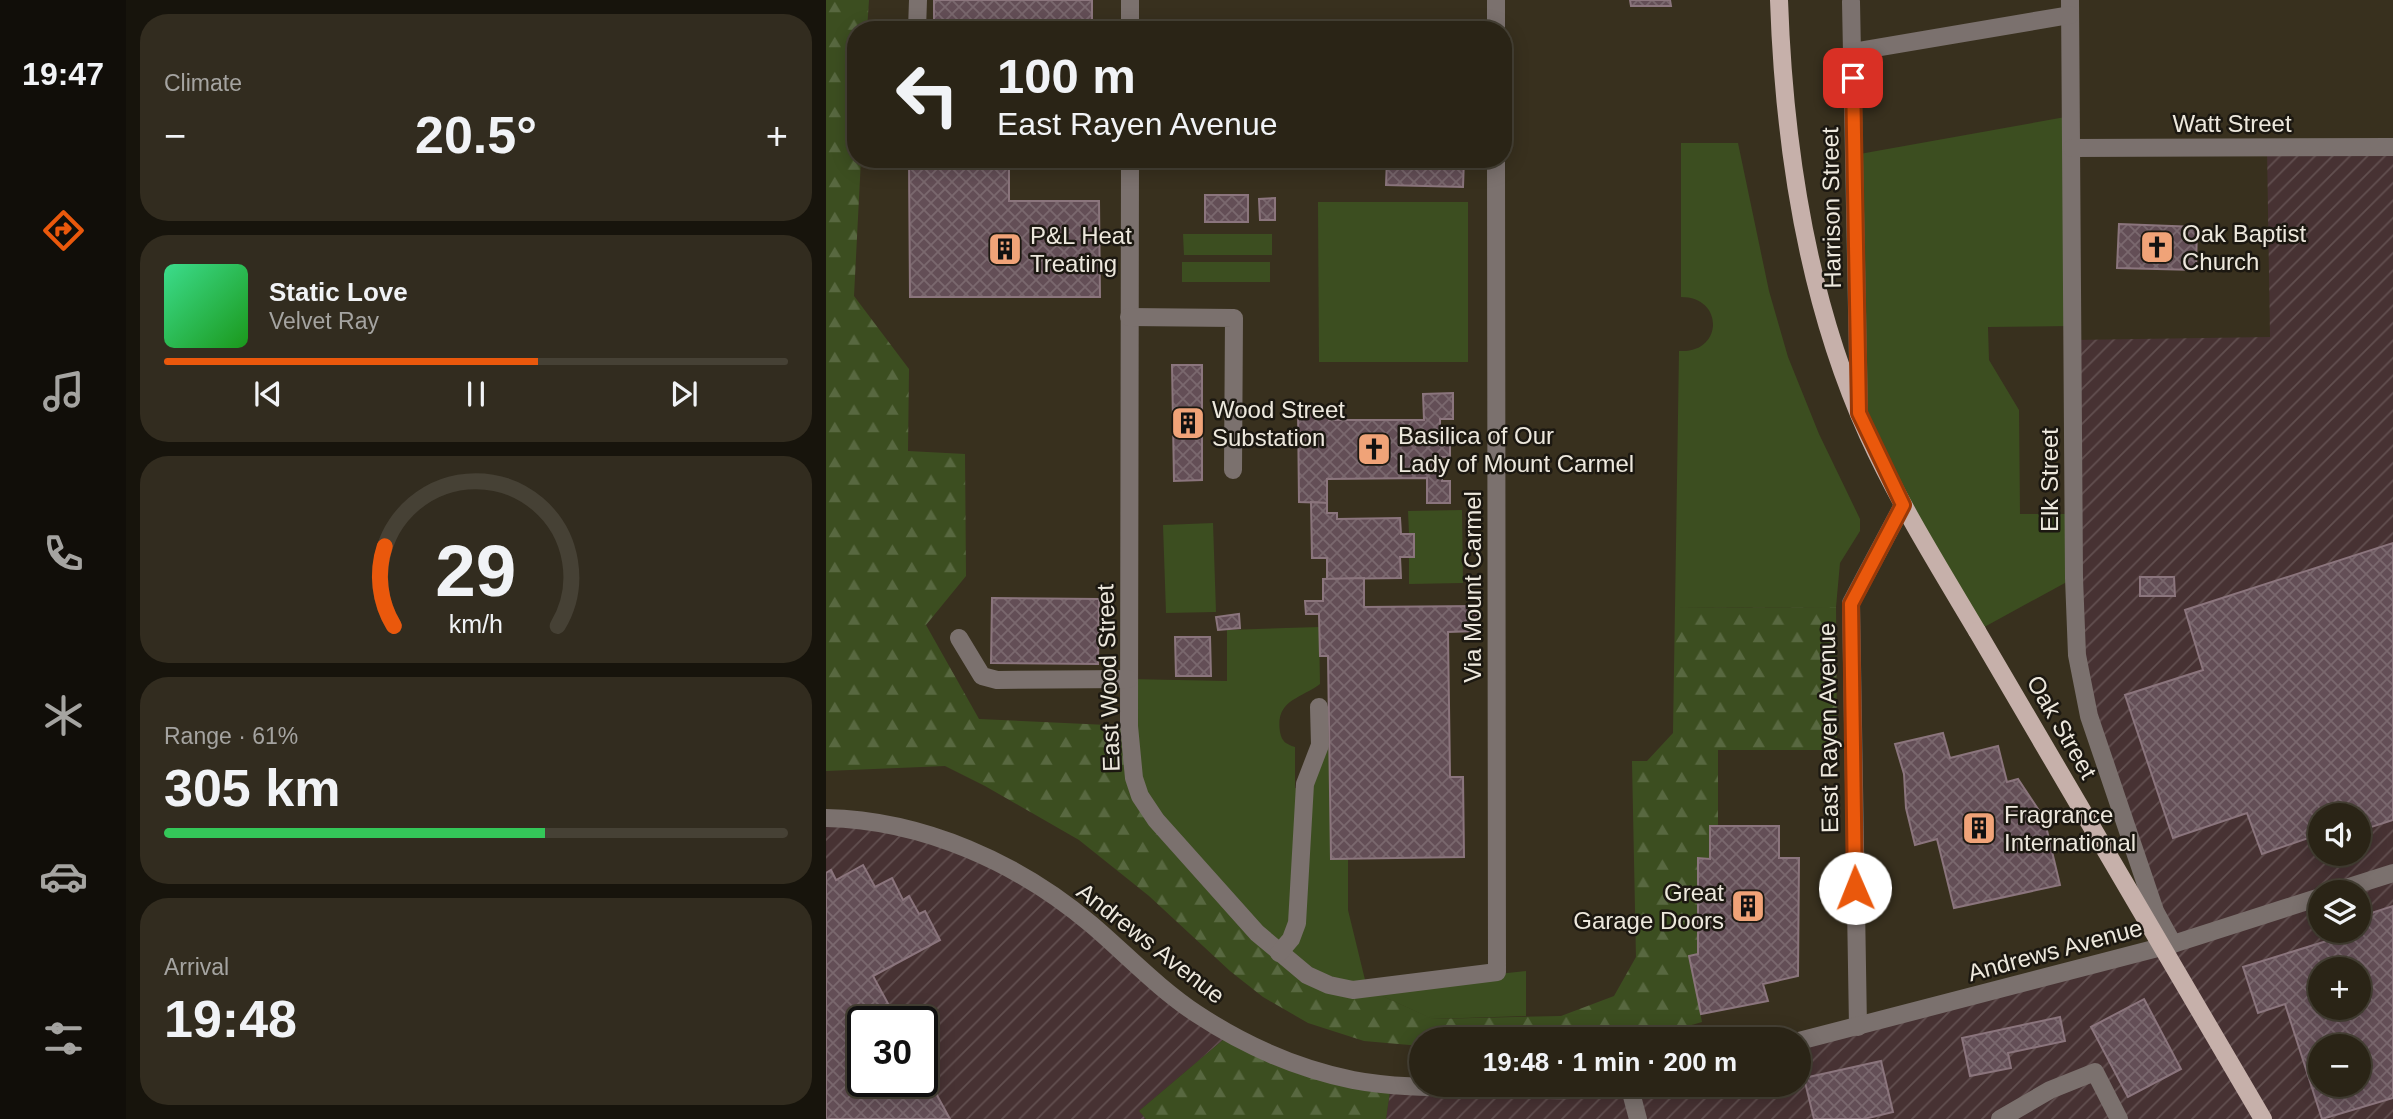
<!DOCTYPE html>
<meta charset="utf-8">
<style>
:root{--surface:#2a2416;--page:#322c1f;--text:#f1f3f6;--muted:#a5a4a1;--line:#464135;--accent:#ea580c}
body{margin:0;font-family:Arial,sans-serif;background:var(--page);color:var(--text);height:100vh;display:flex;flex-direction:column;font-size:26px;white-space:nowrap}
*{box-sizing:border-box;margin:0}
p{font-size:23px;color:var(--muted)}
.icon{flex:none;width:38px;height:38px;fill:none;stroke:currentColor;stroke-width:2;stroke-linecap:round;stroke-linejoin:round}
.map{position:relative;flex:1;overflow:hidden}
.panel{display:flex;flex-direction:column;gap:14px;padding:14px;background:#17140c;width:700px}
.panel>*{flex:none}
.guide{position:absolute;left:21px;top:21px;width:665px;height:147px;border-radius:28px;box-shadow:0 4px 18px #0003,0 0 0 2px var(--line);background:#2a2416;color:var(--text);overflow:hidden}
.fabs{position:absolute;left:1482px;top:803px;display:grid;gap:14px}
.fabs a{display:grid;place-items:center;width:63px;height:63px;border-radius:50%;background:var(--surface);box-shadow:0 4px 18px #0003,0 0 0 2px var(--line);font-size:35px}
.speed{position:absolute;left:21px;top:1006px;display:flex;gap:14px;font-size:35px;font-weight:700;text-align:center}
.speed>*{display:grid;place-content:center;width:91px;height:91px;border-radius:50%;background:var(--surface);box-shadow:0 4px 18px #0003,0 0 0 2px var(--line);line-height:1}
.speed .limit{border:4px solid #111;border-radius:10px;background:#fff;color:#111}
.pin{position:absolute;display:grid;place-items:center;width:60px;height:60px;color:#fff;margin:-30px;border-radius:14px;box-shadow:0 4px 10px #0006}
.me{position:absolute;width:77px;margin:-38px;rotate:359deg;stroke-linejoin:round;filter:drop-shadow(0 0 5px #0008)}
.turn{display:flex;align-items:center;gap:24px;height:147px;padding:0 35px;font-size:32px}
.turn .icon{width:91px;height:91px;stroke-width:2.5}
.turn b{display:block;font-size:49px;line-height:60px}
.big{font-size:52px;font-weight:700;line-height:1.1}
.panel .widget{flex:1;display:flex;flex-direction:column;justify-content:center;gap:10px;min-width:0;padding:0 24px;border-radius:28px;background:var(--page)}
.panel .dial{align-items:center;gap:0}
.dial svg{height:182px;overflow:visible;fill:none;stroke:var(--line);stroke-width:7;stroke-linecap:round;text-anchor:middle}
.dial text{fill:var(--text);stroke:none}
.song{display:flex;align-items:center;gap:21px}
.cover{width:84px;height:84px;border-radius:10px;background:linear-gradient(135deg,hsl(150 70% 55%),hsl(120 70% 35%))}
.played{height:7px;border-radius:4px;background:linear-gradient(90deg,var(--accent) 60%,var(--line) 60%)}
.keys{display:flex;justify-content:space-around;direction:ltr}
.heat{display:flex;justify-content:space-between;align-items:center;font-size:38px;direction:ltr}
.charge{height:10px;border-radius:5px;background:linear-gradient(90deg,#34c759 61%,var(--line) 0)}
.trip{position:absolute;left:583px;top:1027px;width:402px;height:70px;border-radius:35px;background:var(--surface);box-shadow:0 4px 18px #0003,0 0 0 2px var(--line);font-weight:700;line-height:70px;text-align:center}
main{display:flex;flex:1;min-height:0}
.dock{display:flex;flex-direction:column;width:126px;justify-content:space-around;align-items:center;background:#110e09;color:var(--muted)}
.dock .icon{width:49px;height:49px}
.dock .on{color:var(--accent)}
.dock b{font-size:32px;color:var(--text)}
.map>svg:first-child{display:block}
</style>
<main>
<nav class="dock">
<b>19:47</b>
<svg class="icon on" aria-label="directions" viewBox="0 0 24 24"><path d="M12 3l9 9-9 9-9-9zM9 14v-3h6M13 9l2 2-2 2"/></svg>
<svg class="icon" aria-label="music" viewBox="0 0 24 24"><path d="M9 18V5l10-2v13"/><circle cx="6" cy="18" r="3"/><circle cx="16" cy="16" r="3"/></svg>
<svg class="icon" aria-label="phone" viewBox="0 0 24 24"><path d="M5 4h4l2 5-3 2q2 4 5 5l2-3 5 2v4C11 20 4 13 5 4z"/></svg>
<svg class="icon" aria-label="climate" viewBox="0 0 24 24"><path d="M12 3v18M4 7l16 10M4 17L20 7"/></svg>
<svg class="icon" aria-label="car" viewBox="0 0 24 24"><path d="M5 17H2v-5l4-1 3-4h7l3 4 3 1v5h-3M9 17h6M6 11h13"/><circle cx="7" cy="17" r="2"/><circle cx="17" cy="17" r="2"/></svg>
<svg class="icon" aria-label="filters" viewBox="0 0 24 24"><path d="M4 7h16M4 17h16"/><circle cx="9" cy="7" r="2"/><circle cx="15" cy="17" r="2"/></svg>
</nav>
<section class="panel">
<div class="widget"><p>Climate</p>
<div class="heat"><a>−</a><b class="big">20.5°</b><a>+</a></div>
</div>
<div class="widget">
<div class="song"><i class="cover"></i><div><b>Static Love</b><p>Velvet Ray</p></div></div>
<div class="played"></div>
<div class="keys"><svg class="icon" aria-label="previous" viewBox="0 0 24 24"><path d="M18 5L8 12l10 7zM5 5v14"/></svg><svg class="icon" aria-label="pause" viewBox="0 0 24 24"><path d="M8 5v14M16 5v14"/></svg><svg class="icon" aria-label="next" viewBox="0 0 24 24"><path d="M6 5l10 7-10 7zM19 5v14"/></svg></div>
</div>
<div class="widget dial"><svg viewBox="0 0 100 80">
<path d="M14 69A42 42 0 1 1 86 69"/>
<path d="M14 69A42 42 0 0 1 10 34" stroke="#ea580c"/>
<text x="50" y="56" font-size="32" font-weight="700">29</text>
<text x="50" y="72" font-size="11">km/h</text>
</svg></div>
<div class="widget"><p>Range · 61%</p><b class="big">305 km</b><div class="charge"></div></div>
<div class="widget"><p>Arrival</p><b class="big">19:48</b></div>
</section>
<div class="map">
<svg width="1567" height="1119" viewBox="0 0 1567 1119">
<defs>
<pattern id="industrial-furrows" width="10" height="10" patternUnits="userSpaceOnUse" patternTransform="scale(1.75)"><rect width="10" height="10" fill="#473233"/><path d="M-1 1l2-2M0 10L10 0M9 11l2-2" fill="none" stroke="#625050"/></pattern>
<pattern id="forest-firs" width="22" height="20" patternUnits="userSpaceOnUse" patternTransform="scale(1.75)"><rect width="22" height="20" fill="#3c4e20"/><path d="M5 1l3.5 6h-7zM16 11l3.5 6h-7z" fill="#586840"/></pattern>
<pattern id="building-cross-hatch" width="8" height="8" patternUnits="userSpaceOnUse" patternTransform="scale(1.75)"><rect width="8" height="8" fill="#634e56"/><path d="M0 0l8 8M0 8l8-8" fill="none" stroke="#7a686e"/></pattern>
</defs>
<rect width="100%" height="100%" fill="#38301e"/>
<!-- industrial -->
<g fill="url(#industrial-furrows)" fill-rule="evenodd">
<path d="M1567,147V1119H560L565,1084L973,1085V1041L1332,948L1251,655L1247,340L1444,337L1441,148ZM1494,816H1533V854H1494ZM1494,892H1533V931H1494ZM1494,970H1533V1008H1494ZM1494,1046H1533V1085H1494Z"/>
<path d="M0,818H19L178,867L404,1034L313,1111L320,1119H0ZM37,1022H96V1082H37Z"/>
</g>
<!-- green -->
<g fill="#3c4e20">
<path d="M1245,116L1246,326L1162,327L1163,360L1193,410L1194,514H1248V578L1151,631L1042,435L1028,155Z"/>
<path d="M855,143H912L943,291L962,357L993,434L1034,519V531L1014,563L1010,607L849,608L853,351C897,354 899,297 855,297Z"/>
<path d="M492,202H642V362H493Z"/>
<path d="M357,234H446V255H358Z"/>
<rect x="356" y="262" width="88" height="20"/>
<path d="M636,510L637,583L583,584V557H588V534L583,533L582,511Z"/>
<path d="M387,523L390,612L340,613L337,525Z"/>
<path d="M493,627L494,684C474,699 449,700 454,732C456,742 460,744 469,747V788H479L494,745L503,746L505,859H522V910L541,988L700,971V1016L606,1019L541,989L481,975L314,796L303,679L401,681V630Z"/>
</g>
<!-- forest -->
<g fill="url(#forest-firs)">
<path d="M0,0H43L41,30H30V159H35L28,296L83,369L82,451L139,454L140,576L100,625L153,719L303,726L314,796L467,965L541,989L607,1019L735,1016L788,996L810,957L806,761H821L847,733L849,608L1010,607L1011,750H892V826H884V859H872V954L863,956L876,1022L831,1035L804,1039L595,1040V1046L538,1041L482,1023L437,997L404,971L323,896L253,840L159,786L119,766L0,771Z"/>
<path d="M404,1034L442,1053L565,1084L560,1119H320L313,1111Z"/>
</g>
<!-- building -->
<g fill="url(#building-cross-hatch)" stroke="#8b757d" stroke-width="2" fill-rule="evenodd">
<rect x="108" y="0" width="158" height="30"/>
<path d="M804,0H844L845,6H805Z"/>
<path d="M83,159H183V201H273L274,297H84Z"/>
<path d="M561,159H638L637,187L560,185Z"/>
<rect x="379" y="195" width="43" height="27"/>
<path d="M449,198V220H434L433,199Z"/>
<path d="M1293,224L1371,227L1370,270L1291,268Z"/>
<path d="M346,365H376V480L348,481Z"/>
<path d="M627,393V419H614V440H624V457H616V481H624V503H601V478L501,479V503L473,502L472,409H503V420H598L597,394Z"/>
<path d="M485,502L501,503V513H511V519L574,518L575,534H588V557H574L575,578L501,579V558H486Z"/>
<path d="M1567,543V820L1533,831V816H1494V834L1436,854L1421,813L1347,838L1299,695L1377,670L1359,610Z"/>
<path d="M1314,577H1348L1349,596H1314Z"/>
<path d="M538,578V607L650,606V631L622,632L624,777H637L638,857L505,859L502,656H494L493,614H480L479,601H497V579Z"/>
<path d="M166,598L273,599L272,664L165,663Z"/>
<path d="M413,614L414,628L392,630L390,617Z"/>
<path d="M349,637H384L385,676H350Z"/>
<path d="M1117,733L1124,758L1172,746L1181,782L1192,779L1218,818L1234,885L1128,908L1111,839L1089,845L1080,808L1078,774L1069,744Z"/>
<path d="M884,826H953V858H973L972,976L937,984L942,1001L875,1014L863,956L872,954V858L884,859Z"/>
<path d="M37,865L49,887L66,878L77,900L83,896L93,914L99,911L114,940L47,976L72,1022H37V1082H96V1068L124,1119H0V873L5,870L10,880Z"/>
<path d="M1567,906V1098L1496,1119L1459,1004L1432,1013L1417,967L1533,931L1536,929L1533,917ZM1494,970H1533V1008H1494ZM1494,1046H1533V1085H1494Z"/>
<path d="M1318,999L1355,1069L1302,1097L1265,1027Z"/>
<path d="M1234,1017L1239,1041L1182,1053L1185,1068L1144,1076L1136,1038Z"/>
<path d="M1055,1061L1067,1112L1038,1119H988L978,1078Z"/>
</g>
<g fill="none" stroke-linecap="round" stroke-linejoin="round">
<!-- minor -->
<g stroke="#7b716e" stroke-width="18">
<path d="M304,0V30"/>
<path d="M670,0V30"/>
<path d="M1244,0L1248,578L1251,655L1263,716L1329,911L1347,944"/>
<path d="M1025,2L1033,413"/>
<path d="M91,30L92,0"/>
<path d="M1026,52L1244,15"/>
<path d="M1246,148L1567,147"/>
<path d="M304,159L303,726L308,778L314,796L330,820L431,933L481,975L503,985L527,990L671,972L670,159"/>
<path d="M303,317L408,318L407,470"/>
<path d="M133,638L156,676L171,680L303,679"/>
<path d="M0,818C97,820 193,863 266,925C301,955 333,989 371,1014C418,1045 473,1069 527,1080C574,1089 624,1087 671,1088C710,1090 753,1093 792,1085"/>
<path d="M1507,892L1567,873"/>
<path d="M453,953L465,939L471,923L479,784L494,745L493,707"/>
<path d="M1032,1027L1025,603L1077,505"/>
<path d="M973,1041L1347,944L1494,897"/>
<path d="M803,1085L812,1119"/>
<path d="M1174,1119L1224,1090L1269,1072L1293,1119"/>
</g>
<!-- major -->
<path stroke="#c6b0aa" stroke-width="18" d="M953,0C958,147 981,300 1042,435C1073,503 1113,567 1151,631"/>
<!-- major-bridge -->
<path stroke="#c6b0aa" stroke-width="18" d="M1151,631L1437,1119"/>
</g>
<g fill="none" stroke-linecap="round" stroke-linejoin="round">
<!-- route casing -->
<g stroke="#983908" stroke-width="18">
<path id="route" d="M1027,78L1033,413L1077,505L1025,604L1029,888"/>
</g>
<!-- route -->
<use href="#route" stroke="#ea580c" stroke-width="12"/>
</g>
<!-- icons -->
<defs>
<g id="church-square" transform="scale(1.75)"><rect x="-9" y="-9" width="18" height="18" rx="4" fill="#f0a378" stroke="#1c1811"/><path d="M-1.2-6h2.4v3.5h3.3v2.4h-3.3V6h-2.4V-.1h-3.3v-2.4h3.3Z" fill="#111"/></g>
<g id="building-square" transform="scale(1.75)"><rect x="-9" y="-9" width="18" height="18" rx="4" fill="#f0a378" stroke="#1c1811"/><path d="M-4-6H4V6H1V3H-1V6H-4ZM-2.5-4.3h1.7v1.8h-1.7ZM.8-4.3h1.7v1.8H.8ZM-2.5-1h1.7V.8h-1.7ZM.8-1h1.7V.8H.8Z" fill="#111"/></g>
</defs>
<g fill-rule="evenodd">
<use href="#church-square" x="1331" y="247"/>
<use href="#building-square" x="179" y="249"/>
<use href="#building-square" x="362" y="423"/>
<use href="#church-square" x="548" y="449"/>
<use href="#building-square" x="1153" y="828"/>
<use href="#building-square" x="922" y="906"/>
</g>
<g text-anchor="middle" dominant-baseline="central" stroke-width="5" stroke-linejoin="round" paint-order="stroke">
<!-- street labels -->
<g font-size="24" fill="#ede8dd" stroke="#1c1811">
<text x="1406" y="123">Watt Street</text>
<text transform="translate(1005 208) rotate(-91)">Harrison Street</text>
<text transform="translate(1223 480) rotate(-90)">Elk Street</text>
<text transform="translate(646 587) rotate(-90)">Via Mount Carmel</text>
<text transform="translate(282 678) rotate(-92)">East Wood Street</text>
<text transform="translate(1236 727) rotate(60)">Oak Street</text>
<text transform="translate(1002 728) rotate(-91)">East Rayen Avenue</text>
<text transform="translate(325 943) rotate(38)">Andrews Avenue</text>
<text transform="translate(1229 950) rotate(-15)">Andrews Avenue</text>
</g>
<!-- poi labels -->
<g font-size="24" fill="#ede8dd" stroke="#1c1811" text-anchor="start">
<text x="1356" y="233">Oak Baptist<tspan x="1356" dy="28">Church</tspan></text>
<text x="204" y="235">P&amp;L Heat<tspan x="204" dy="28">Treating</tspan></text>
<text x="386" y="409">Wood Street<tspan x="386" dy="28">Substation</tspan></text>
<text x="572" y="435">Basilica of Our<tspan x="572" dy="28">Lady of Mount Carmel</tspan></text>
<text x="1178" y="814">Fragrance<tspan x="1178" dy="28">International</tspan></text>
<text x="898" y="892" text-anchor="end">Great<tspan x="898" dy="28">Garage Doors</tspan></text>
</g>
</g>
</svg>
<div class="fabs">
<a><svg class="icon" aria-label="sound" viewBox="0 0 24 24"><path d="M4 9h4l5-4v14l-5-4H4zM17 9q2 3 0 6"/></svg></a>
<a><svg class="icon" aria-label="layers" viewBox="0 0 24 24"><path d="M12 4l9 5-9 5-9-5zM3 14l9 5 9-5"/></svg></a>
<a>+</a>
<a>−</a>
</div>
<div class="speed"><div class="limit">30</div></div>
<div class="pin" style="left:1027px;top:78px;background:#d93025"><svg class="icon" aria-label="arrive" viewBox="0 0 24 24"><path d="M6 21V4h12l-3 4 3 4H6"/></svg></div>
<svg class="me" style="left:1029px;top:888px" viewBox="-20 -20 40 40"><circle r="19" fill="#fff"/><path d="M0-13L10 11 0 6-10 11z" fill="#ea580c"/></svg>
<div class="trip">19:48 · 1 min · 200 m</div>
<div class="guide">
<div class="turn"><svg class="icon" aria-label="left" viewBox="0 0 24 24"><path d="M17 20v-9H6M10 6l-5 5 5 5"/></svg><div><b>100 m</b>East Rayen Avenue</div></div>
</div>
</div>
</main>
